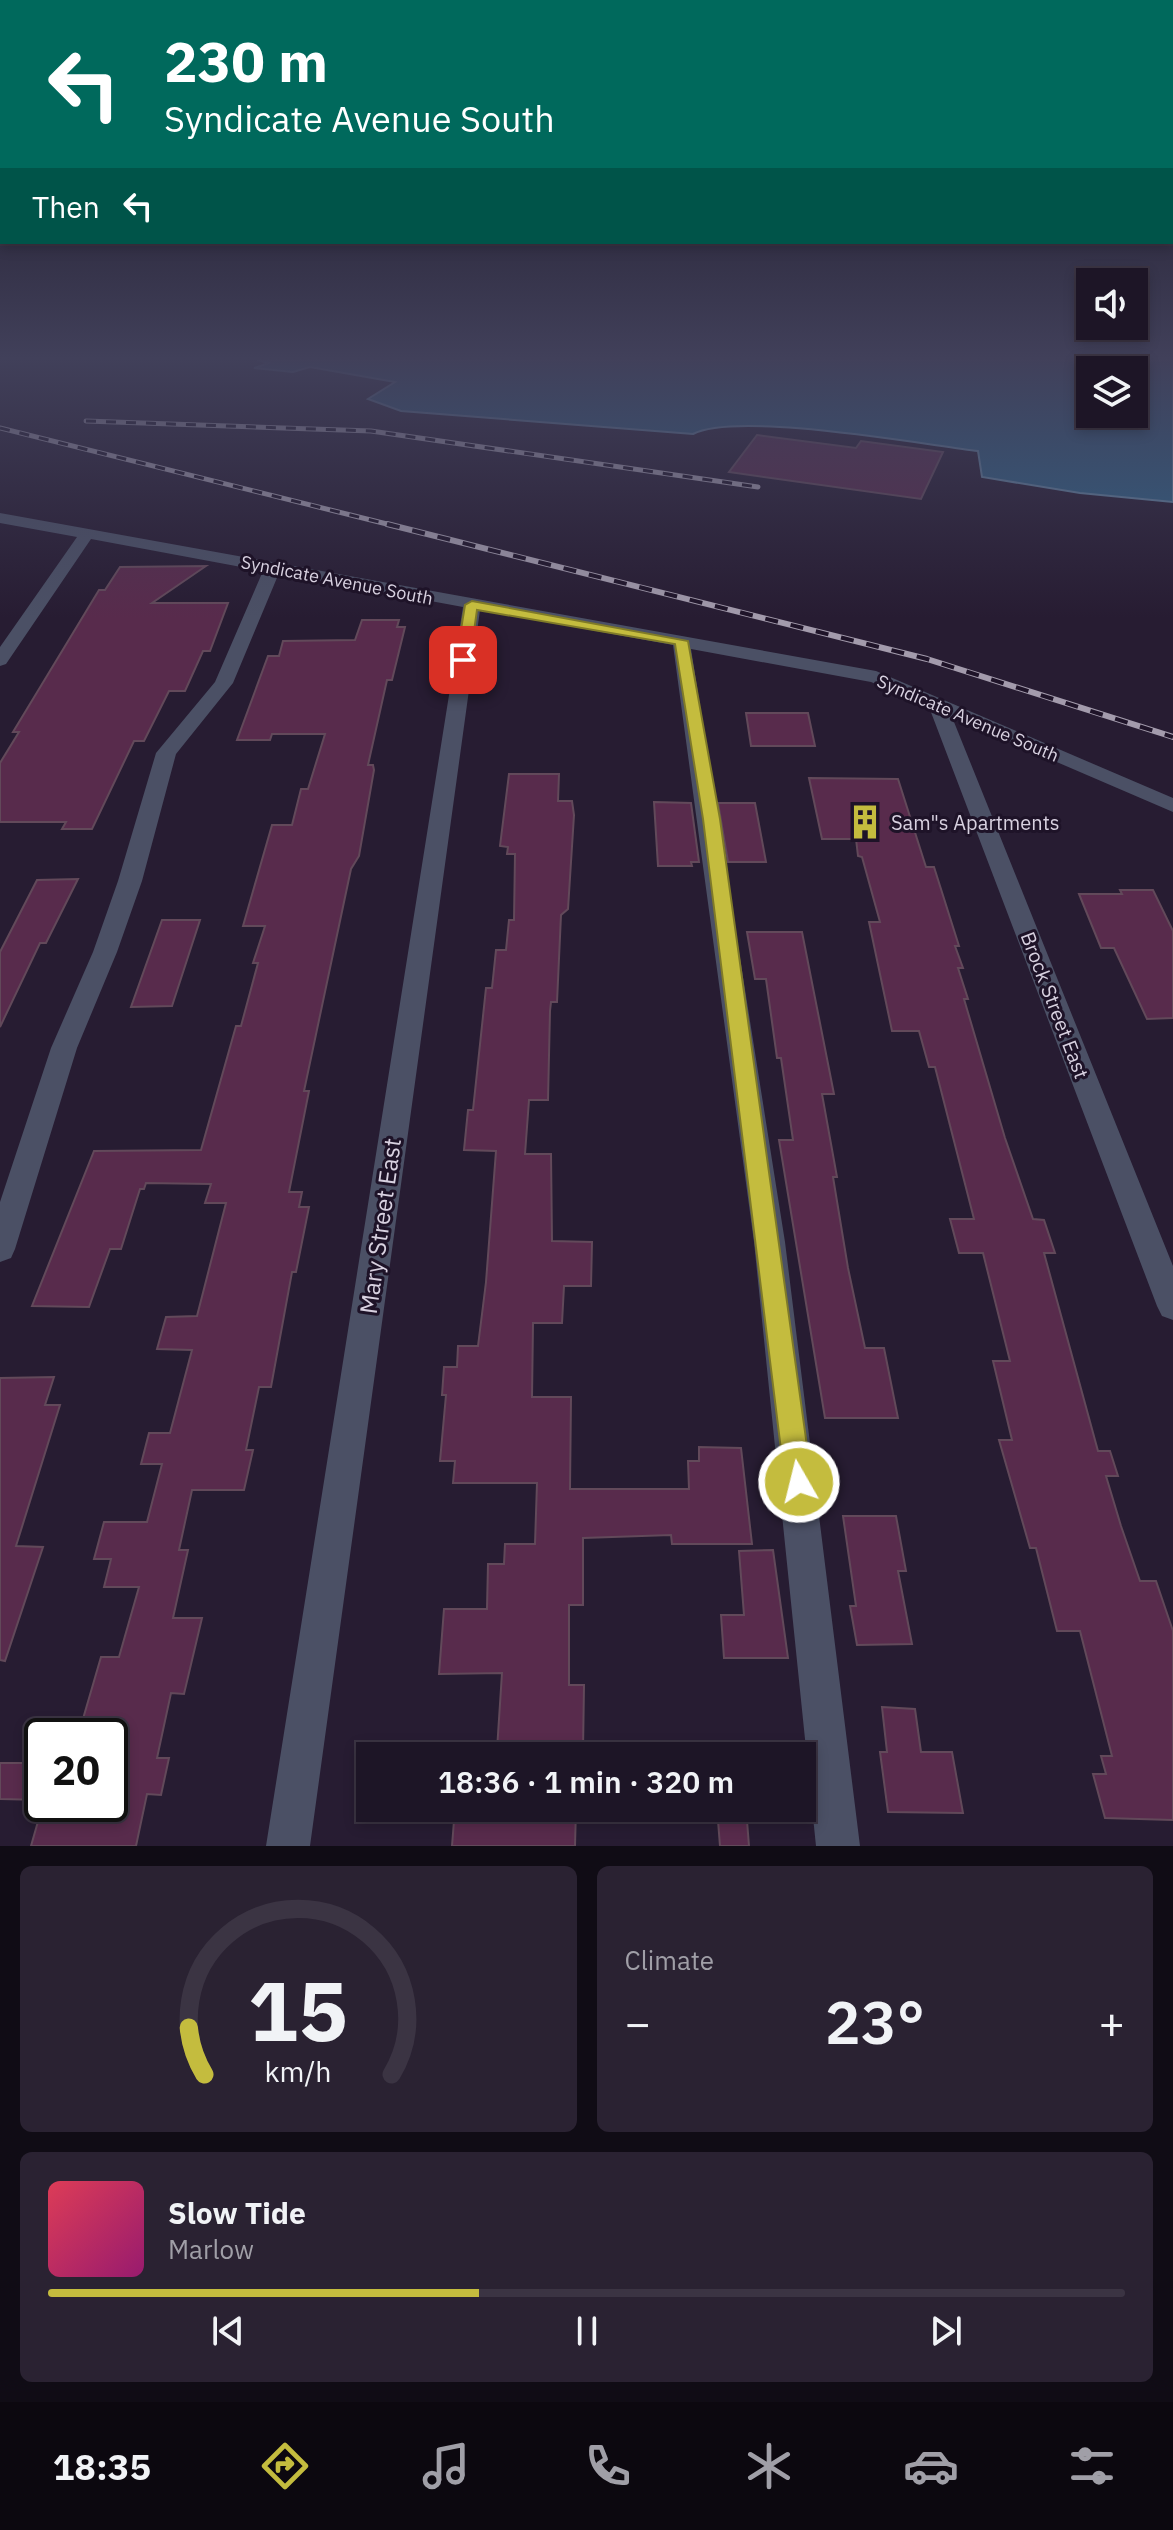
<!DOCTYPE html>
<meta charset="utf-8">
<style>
:root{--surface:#1d1526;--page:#2a2232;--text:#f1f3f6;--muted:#a09fa7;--line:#3b3443;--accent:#c4bc3e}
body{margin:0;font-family:"IBM Plex Sans",sans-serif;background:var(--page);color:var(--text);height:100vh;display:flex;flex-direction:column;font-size:30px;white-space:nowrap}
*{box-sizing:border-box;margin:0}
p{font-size:26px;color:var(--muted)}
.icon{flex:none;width:44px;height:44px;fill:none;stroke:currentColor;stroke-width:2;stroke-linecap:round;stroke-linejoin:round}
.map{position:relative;height:1846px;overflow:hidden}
.panel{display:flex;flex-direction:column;gap:20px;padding:20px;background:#100c15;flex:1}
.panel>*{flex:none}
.hud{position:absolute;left:0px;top:0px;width:1174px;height:244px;box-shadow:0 4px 12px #0003,0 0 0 2px var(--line);background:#00695c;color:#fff;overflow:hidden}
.buttons{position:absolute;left:1076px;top:268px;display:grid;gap:16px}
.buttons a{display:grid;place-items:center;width:72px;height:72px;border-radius:0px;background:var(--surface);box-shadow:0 4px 12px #0003,0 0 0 2px var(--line);font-size:40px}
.speed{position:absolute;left:24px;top:1718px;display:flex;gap:16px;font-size:40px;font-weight:700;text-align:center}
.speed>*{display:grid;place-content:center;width:104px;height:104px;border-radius:50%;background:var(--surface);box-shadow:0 4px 12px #0003,0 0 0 2px var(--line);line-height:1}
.speed .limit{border:4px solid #111;border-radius:12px;background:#fff;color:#111}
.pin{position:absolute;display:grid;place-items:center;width:68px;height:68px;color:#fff;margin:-34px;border-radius:16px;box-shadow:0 4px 12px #0006}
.me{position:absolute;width:88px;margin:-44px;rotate:352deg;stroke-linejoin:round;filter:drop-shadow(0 0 6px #0008)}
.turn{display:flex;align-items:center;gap:28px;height:168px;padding:0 32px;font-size:36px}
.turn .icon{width:104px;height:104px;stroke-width:2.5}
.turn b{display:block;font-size:56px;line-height:68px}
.then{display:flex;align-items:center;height:76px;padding:0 32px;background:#0003;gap:16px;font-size:30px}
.big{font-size:60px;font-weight:600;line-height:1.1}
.panel .tile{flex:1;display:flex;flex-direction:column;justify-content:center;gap:12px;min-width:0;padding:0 28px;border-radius:12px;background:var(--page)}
.panel .dial{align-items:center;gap:0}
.dial svg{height:208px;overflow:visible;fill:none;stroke:var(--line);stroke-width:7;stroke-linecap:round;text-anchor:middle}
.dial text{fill:var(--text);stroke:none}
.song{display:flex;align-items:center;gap:24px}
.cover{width:96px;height:96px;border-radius:12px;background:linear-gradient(135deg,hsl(350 70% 55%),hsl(320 70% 35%))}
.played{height:8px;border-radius:4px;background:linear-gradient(90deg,var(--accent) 40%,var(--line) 40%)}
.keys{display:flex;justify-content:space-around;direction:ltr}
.heat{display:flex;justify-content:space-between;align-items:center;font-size:44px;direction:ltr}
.panel .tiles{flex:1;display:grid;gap:20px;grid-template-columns:1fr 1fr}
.tile:last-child{grid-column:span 2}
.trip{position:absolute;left:356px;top:1742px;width:460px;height:80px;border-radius:0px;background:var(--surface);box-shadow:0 4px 12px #0003,0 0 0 2px var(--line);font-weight:600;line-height:80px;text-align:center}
.tab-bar{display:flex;height:128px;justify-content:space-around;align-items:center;background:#0c080f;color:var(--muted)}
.tab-bar .icon{width:56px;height:56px}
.tab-bar .on{color:var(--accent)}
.tab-bar b{font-size:36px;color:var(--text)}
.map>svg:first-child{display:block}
</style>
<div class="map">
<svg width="1173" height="1846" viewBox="0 0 1173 1846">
<rect width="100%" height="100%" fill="#271c32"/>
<!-- water -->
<path fill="#306185" stroke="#6283a0" stroke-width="2" fill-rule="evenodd" d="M257,360H1173V502L1080,493L982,477L978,451C920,444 737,411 693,434L401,411L368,399L395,382L310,367L293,372L254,368L269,363ZM1090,370H1134V414H1090Z"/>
<!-- building -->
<g fill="#582b4c" stroke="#62495a" stroke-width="2">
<path d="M757,435L856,448L861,441L943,452L921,499L729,472Z"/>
<path d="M206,566L152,603H228L210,651H203L185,691H169L144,741H134L92,829H62L66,822H0V763L19,732H13L99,590H105L120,567Z"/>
<path d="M362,620H399L397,627H405L392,680H387L368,765H373L374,770L359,856L351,869L304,1091H309L289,1192H302L299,1207H309L296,1272H292L271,1387H259L246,1450H253L244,1490H192L179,1550H188L173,1618H202L184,1694L171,1693L157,1758H169L161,1795L147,1794L136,1846H31L43,1804H110V1736H78L101,1657H119L139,1587H104L111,1559H94L104,1522H147L162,1464H141L149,1433H170L192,1350L157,1349L166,1317L197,1316L226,1203H205L211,1184L146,1183L144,1189H140L121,1249H110L89,1307L32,1306L94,1151L201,1150L236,1026H241L258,963H253L265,926H243L272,825H292L301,789H308L325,734H272L270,740H237L268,656H279L283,641L355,640Z"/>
<path d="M746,713H808L815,746H751Z"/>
<path d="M509,774H559L558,801H572L574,815L568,909L561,915L557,1002H551L550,1011L548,1100H529L525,1154H551L552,1241L592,1242L591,1286H564L562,1323H533L532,1397H571L570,1489H689L688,1461H699V1447L741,1448L752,1544H672L671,1535L583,1538V1605H569V1685H584L583,1751L497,1750L502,1673L439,1674L444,1609H487L488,1564H504L505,1544H535L537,1483H453L455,1461H440L446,1395H442L444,1367H457L458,1346H478L486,1282L496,1151L464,1150L468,1110H473L486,988H492L496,950H506L509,920H514L515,854H507L508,847L500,846Z"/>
<path d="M809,778L898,779L926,867H934L959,946H955L963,968H958L968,999H964L1005,1138L1033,1219L1044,1220L1055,1253H1044L1098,1451H1110L1118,1476H1106L1121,1526L1140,1581H1156L1173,1631V1820L1105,1818L1093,1774H1106L1101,1756H1112L1080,1631H1057L1036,1548H1030L999,1440H1012L993,1361H1010L983,1253H959L950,1219H974L935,1067H929L919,1031H892L869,922H880L862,857L858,856L856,839H822Z"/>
<path d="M654,802L691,803L699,862H691L692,866H658Z"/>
<path d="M718,803H755L766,862H728Z"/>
<path d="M78,879L46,943H40L0,1027V952L37,880Z"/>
<path d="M1120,890H1153L1173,931V1018L1147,1019L1114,948H1101L1079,894H1122Z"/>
<path d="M162,920H200L172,1006L131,1007Z"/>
<path d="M747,932H802L834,1094H822L837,1177H833L848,1268L865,1348H884L898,1418H825L779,1140H793L781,1058H777L766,979H755Z"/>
<path d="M54,1377L45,1405H60L16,1546L43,1547L5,1661L0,1660V1378Z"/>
<path d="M843,1516H896L906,1571H898L912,1644L857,1645L850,1606H856Z"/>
<path d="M773,1550L788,1658H724L721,1615H744L739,1551Z"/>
<path d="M882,1707L915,1709L921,1752H952L963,1813L888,1812L880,1752H887Z"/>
<path d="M0,1763H42V1800L0,1799Z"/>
<path d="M455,1808H576L575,1846H452Z"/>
<path d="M717,1808H746L749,1846H720Z"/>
</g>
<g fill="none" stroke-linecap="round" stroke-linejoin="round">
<!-- minor -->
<path fill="#4b5065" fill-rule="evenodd" d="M0,513L876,671L1173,798V812L952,717L1173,1266V1320L1162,1316L1157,1306L929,707L871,682L691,649L785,1242L860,1846H816L754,1242L673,645L480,610L310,1846H266L463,607L279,573L233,683L176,754L142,881L117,952L77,1048L15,1249L11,1258L0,1262V1202L51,1048L93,952L118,881L156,753L215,682L263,571L91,539L6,664L0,666V647L77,537L0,523Z"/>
<!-- rail-far1 casing -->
<g stroke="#a39bac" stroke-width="5">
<g id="rail-far1">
<path d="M86,421L371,431L758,487"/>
<path d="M0,428L395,526"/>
</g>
</g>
<!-- rail casing -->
<g stroke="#a39bac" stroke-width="6">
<path id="rail" d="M387,524L927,659L1173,737"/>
</g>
<!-- rail-far1 -->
<use href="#rail-far1" stroke="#1e1328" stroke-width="3" stroke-dasharray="10" stroke-linecap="butt"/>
<!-- rail -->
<use href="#rail" stroke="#1e1328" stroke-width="4" stroke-dasharray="13" stroke-linecap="butt"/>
</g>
<!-- sky -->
<linearGradient id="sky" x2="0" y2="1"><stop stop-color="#150f1c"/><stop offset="0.58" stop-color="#41405a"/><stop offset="1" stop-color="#41405a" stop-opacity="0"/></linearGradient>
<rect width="1173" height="618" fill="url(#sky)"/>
<!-- route -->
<path fill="#c4bc3e" stroke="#7f7a28" stroke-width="2" d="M472,601L688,641L720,819L812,1482L808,1491L799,1495L789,1491L785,1482L703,819L675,644L477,610L470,660L463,664L456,660L465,605Z"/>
<!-- icons -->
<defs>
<g id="building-bare" transform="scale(2.76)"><path d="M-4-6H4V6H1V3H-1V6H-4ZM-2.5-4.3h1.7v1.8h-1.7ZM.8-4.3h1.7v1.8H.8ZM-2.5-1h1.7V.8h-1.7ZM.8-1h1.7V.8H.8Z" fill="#c4bc3e" stroke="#1e1328" stroke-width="2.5" paint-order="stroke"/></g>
</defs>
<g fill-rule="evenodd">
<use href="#building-bare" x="865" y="822"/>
</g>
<g text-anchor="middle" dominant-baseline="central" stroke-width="6" stroke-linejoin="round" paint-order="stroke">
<!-- far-street labels -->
<g font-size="18" fill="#d8d1e0" stroke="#1e1328">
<text transform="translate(337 580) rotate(11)">Syndicate Avenue South</text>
<text transform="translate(968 718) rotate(23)">Syndicate Avenue South</text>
</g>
<!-- poi labels -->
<g font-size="20" fill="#d8d1e0" stroke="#1e1328" text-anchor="start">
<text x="891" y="822">Sam"s Apartments</text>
</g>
<!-- street labels -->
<g font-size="20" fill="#d8d1e0" stroke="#1e1328">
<text transform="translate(1055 1005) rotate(69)">Brock Street East</text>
</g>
<!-- near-street labels -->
<g font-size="24" fill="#d8d1e0" stroke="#1e1328">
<text transform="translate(380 1226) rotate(-82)">Mary Street East</text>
</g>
</g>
</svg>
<div class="buttons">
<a><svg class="icon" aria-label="sound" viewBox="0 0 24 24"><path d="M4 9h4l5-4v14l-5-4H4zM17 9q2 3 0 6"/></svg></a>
<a><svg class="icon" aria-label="layers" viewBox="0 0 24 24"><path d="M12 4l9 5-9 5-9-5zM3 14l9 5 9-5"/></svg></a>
</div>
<div class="speed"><div class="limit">20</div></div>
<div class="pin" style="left:463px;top:660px;background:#d93025"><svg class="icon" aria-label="arrive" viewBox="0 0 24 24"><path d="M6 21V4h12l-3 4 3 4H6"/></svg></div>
<svg class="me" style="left:799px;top:1482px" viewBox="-20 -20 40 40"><circle r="17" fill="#c4bc3e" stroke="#fff" stroke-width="3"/><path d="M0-11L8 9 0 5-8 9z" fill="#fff"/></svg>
<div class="trip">18:36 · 1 min · 320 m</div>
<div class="hud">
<div class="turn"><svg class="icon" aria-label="left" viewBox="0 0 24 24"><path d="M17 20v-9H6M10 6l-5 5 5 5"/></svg><div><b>230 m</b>Syndicate Avenue South</div></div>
<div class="then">Then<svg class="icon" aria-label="left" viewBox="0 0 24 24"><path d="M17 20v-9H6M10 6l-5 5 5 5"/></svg></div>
</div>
</div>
<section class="panel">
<div class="tiles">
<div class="tile dial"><svg viewBox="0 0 100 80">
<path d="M14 69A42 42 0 1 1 86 69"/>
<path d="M14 69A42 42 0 0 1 8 51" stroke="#c4bc3e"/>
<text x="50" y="56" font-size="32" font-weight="700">15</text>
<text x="50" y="72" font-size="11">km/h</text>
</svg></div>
<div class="tile"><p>Climate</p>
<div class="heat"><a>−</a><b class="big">23°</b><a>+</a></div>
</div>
<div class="tile">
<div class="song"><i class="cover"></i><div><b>Slow Tide</b><p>Marlow</p></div></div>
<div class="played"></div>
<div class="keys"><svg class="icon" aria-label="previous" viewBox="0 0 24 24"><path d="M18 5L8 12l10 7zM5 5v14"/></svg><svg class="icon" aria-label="pause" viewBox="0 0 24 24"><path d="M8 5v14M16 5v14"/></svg><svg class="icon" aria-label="next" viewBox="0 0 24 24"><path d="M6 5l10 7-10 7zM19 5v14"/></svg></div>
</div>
</div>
</section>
<nav class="tab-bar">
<b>18:35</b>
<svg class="icon on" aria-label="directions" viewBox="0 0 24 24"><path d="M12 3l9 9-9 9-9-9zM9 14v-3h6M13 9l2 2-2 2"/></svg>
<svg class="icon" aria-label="music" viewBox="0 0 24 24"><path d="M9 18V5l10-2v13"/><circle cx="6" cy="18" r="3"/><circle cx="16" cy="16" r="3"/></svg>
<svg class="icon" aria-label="phone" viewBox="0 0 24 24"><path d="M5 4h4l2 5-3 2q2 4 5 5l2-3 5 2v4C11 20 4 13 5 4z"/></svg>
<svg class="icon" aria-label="climate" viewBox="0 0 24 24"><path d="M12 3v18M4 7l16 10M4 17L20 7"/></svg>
<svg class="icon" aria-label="car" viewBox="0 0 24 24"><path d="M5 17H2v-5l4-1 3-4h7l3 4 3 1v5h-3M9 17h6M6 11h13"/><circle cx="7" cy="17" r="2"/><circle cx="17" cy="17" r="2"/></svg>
<svg class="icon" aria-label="filters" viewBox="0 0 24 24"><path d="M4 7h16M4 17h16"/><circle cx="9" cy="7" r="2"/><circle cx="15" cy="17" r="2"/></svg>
</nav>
